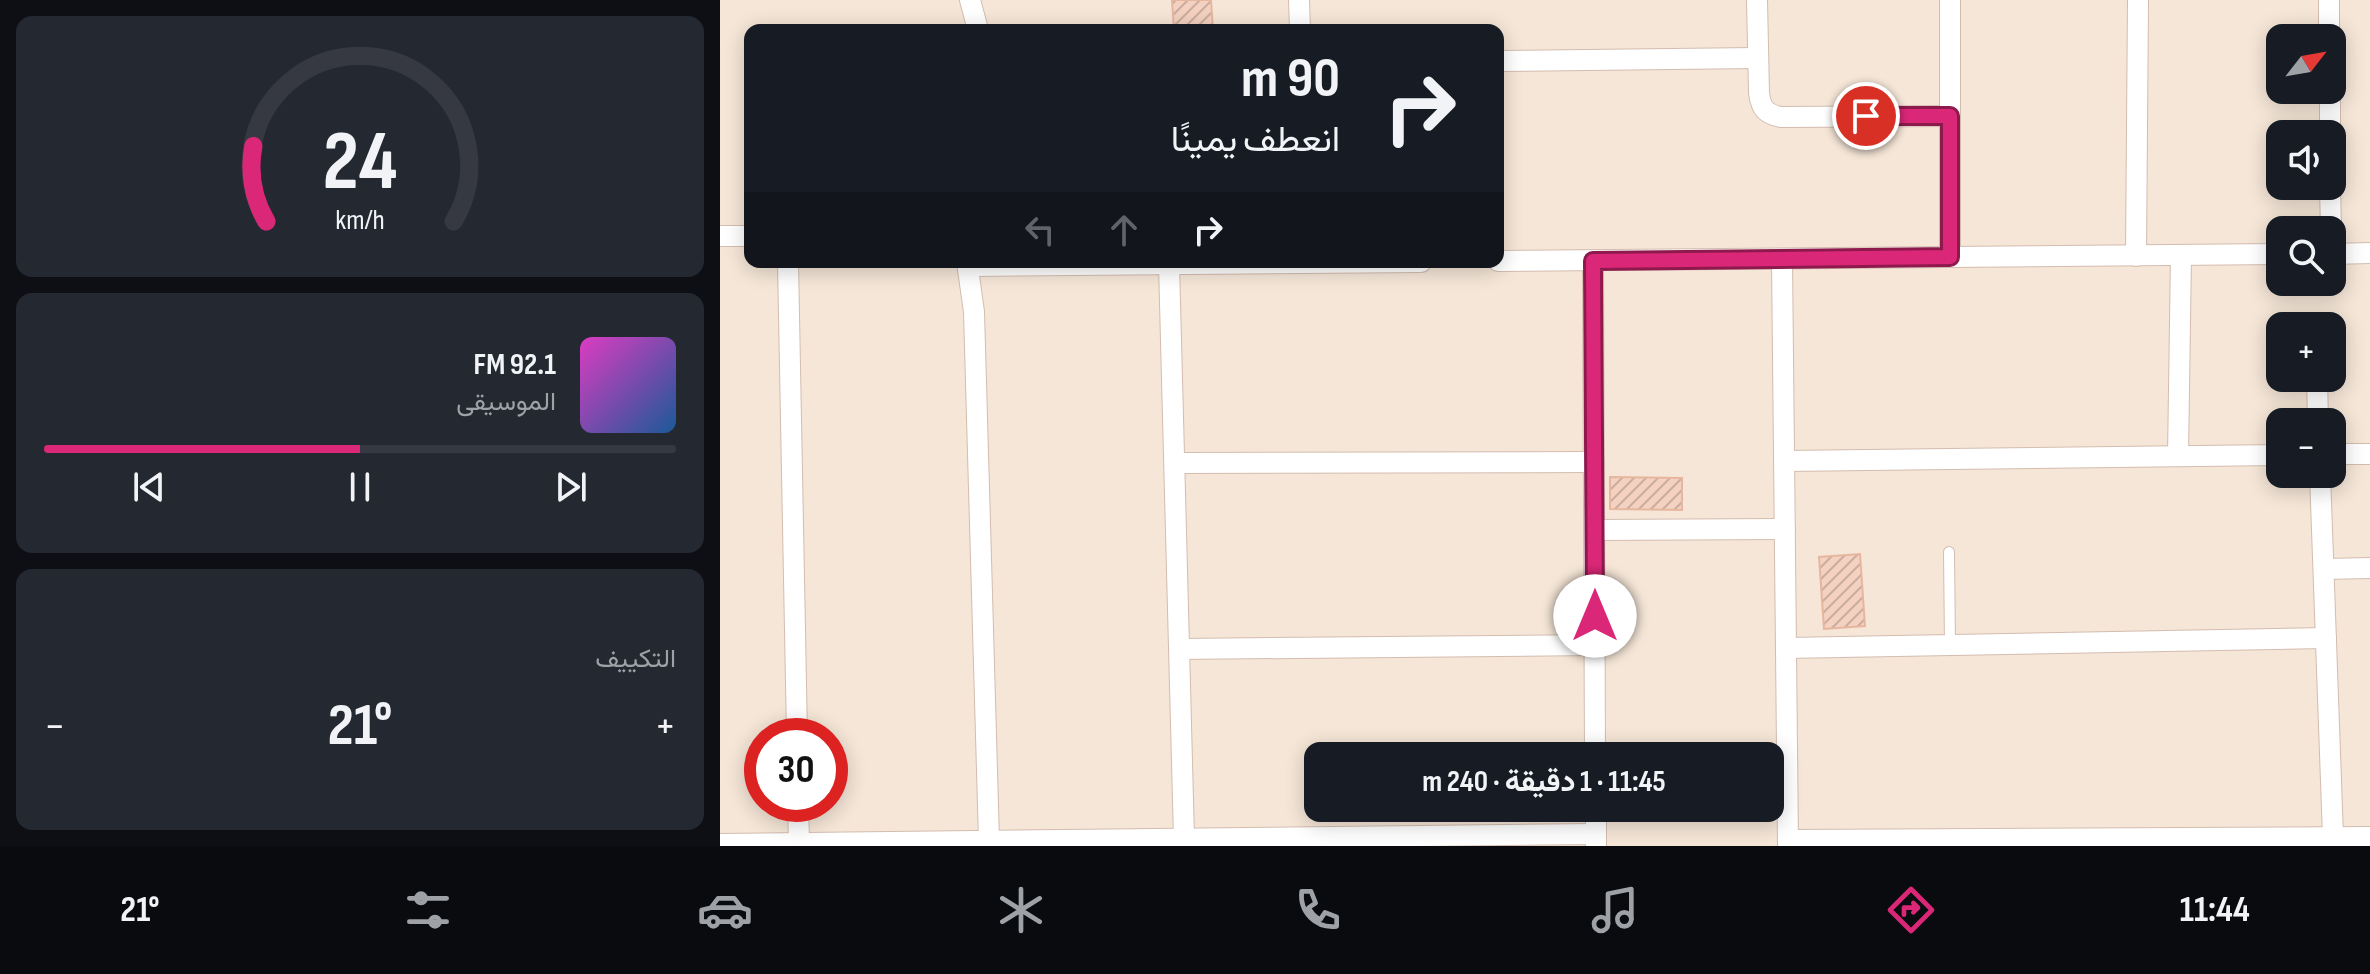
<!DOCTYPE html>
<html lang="ar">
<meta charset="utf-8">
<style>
:root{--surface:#171b24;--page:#242831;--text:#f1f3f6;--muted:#9ea1a6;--line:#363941;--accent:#db2777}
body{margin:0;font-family:"Sofia Sans Condensed",Vazirmatn,sans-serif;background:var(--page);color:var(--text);direction:rtl;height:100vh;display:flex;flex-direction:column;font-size:30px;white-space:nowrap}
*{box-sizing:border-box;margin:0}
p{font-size:26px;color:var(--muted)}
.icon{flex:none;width:44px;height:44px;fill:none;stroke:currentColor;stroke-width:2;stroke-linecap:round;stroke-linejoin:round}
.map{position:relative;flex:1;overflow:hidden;direction:ltr}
.side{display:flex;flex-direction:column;gap:16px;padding:16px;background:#0d0f14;width:720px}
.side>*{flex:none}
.banner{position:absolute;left:24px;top:24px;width:760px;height:244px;border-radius:16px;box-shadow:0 4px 20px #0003;direction:rtl;background:#171b24;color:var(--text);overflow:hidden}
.needle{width:52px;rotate:59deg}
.tools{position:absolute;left:1546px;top:24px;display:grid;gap:16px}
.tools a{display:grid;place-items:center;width:80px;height:80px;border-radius:16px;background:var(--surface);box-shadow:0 4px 20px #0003;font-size:40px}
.speed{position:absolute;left:24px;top:718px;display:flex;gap:16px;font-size:40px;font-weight:700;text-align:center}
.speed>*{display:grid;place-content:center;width:104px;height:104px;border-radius:50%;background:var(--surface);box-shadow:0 4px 20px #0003;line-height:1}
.speed .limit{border:12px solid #d22;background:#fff;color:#111}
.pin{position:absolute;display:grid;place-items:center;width:68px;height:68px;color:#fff;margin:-34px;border:4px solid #fff;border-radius:50%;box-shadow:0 2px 8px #0007}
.me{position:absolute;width:88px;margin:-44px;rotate:0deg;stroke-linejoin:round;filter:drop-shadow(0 0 6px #0008)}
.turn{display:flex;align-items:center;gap:28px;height:168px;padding:0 32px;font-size:36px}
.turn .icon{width:104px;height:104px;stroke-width:2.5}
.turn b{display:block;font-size:56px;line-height:68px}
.lanes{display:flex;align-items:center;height:76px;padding:0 32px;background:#0003;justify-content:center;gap:40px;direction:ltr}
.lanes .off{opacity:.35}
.big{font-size:60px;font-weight:700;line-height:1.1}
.side .tile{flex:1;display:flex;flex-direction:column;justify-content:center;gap:12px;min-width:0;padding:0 28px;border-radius:16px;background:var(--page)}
.side .dial{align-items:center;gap:0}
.dial svg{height:208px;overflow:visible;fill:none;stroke:var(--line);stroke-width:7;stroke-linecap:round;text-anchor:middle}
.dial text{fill:var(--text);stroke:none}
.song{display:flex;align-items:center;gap:24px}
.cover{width:96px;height:96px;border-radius:12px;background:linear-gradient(135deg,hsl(310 70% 55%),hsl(210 70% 35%))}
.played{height:8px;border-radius:4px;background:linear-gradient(90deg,var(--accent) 50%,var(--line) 50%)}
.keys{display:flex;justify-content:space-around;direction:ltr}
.heat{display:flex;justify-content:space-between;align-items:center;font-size:44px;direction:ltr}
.trip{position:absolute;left:584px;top:742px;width:480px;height:80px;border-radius:16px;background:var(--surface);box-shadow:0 4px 20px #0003;font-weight:700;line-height:80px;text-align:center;direction:rtl}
.tabs{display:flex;height:128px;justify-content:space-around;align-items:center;background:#090b0e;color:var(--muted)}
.tabs .icon{width:56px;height:56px}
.tabs .on{color:var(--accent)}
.tabs b{font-size:36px;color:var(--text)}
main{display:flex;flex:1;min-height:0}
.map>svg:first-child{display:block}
</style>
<main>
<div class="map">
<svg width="1650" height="846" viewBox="0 0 1650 846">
<defs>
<pattern id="building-hatch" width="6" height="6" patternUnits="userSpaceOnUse" patternTransform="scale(2)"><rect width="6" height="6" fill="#f4d1c0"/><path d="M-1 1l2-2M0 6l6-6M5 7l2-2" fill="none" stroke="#caad9e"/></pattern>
</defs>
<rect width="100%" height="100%" fill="#fdf4e9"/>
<!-- residential -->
<path fill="#f5e6d7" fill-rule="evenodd" d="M0,0H1650V846H0ZM30,30H778V262H30ZM1560,38H1612V90H1560ZM1560,134H1612V186H1560ZM1560,230H1612V282H1560ZM1560,326H1612V378H1560ZM1560,422H1612V474H1560ZM42,736H110V804H42ZM598,756H1050V808H598Z"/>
<!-- building -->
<g fill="url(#building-hatch)" stroke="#e7b69f" stroke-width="2">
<path d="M452,0H491L493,30H454Z"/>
<path d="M890,477L962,478V510L890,509Z"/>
<path d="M1140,554L1145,626L1104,629L1099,557Z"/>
</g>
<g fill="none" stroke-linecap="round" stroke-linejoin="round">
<!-- service casing -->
<g stroke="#d3bdb0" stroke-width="12">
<path id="service" d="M1229,552L1230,645"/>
</g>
<!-- minor casing -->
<g stroke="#d3bdb0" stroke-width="22">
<g id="minor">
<path d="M250,0L258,30"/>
<path d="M579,0L580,30"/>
<path d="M1037,0L1039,93C1041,109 1046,114 1061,117L1230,116"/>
<path d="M1230,0V257"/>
<path d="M1609,0V38"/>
<path d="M778,61L1037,58"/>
<path d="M1610,90V134"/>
<path d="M1610,186L1611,230"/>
<path d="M0,236H30"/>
<path d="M1612,254L1650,253"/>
<path d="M1416,256L1418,0"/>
<path d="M1062,259L1068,846"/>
<path d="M778,261L1560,254"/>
<path d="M873,261L875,756"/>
<path d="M68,262L77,736"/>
<path d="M247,262L254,312L269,841"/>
<path d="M449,264L464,839"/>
<path d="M248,266L701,262"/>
<path d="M1597,378L1598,422"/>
<path d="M1612,454H1650"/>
<path d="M1458,456L1461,255"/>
<path d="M1064,461L1560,455"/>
<path d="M455,463L874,462"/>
<path d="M1600,474L1613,837"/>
<path d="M875,530L1065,529"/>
<path d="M1604,569L1650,568"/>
<path d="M1066,648L1606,638"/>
<path d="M459,649L875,645"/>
<path d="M78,804L79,843"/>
<path d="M876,808V846"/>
<path d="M1068,840L1650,837"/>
<path d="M0,844L876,834"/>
</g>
</g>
<!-- service -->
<use href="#service" stroke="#fff" stroke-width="10"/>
<!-- minor -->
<use href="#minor" stroke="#fff" stroke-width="20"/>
</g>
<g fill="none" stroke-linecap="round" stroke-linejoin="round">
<!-- route casing -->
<g stroke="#8e194d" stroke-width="20">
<path id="route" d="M875,616L873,261L1230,257V116H1146"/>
</g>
<!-- route -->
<use href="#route" stroke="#db2777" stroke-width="14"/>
</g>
</svg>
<div class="tools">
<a><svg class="needle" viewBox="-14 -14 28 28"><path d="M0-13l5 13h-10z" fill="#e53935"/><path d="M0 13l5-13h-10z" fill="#9ea1a6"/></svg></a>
<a><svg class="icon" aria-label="sound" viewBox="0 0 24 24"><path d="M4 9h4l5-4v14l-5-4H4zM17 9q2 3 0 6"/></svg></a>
<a><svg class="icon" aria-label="search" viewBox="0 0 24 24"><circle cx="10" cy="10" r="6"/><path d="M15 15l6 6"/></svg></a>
<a>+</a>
<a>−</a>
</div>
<div class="speed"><div class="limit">30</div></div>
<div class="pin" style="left:1146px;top:116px;background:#d93025"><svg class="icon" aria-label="arrive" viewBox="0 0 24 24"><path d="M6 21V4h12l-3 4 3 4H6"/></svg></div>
<svg class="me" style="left:875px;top:616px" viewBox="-20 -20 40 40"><circle r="19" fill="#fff"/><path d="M0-13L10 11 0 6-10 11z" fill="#db2777"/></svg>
<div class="trip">11:45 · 1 دقيقة · 240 m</div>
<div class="banner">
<div class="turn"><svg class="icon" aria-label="right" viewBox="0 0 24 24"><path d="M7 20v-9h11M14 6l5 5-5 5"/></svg><div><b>90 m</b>انعطف يمينًا</div></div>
<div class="lanes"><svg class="icon off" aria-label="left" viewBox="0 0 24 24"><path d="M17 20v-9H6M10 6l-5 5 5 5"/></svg><svg class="icon off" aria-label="ahead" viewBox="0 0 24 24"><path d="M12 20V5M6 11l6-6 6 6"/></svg><svg class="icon" aria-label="right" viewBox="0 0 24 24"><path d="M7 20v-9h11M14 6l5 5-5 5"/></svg></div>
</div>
</div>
<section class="side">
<div class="tile dial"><svg viewBox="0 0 100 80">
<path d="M14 69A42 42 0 1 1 86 69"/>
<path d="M14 69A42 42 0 0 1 9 40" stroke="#db2777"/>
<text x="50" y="56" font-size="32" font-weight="700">24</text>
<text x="50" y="72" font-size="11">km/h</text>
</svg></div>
<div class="tile">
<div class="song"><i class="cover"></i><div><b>92.1 FM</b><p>الموسيقى</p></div></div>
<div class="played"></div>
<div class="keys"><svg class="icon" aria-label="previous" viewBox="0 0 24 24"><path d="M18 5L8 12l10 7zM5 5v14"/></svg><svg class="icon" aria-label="pause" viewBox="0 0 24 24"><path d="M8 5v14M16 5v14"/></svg><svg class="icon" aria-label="next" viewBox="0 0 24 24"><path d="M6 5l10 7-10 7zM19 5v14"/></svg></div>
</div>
<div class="tile"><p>التكييف</p>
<div class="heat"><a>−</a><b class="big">21°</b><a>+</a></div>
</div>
</section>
</main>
<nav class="tabs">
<b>11:44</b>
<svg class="icon on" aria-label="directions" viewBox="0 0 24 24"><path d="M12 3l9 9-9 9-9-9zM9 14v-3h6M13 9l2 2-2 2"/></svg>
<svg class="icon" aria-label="music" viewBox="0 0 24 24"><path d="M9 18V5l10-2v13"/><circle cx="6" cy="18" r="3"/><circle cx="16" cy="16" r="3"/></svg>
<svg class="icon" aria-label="phone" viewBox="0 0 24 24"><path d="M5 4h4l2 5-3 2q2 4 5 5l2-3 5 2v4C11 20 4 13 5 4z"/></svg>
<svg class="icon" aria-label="climate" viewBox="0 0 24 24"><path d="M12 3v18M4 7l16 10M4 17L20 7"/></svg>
<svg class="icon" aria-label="car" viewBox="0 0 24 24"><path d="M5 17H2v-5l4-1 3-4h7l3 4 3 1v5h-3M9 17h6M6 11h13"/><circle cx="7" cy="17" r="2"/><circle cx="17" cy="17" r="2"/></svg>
<svg class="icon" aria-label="filters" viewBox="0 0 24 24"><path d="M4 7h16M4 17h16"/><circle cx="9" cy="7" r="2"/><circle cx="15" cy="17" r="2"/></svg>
<b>21°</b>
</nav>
